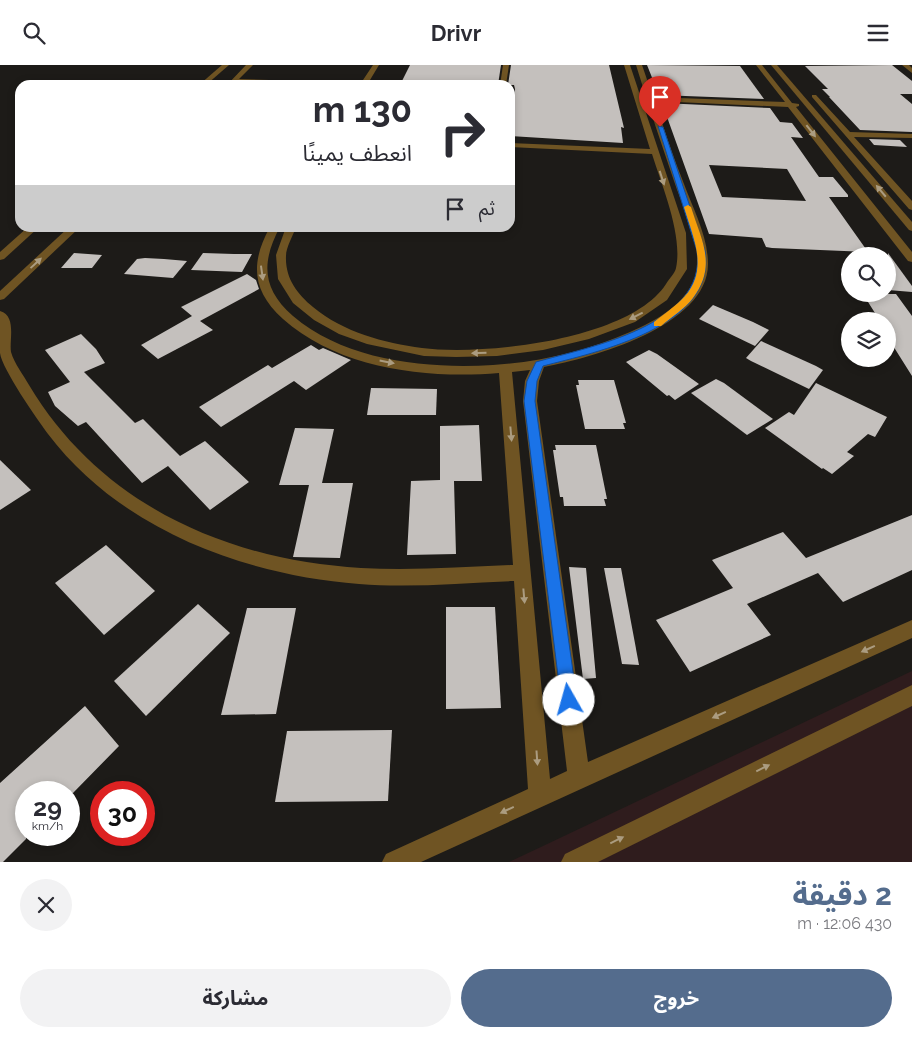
<!DOCTYPE html>
<html lang="ar">
<meta charset="utf-8">
<style>
:root{--surface:#fff;--page:#f2f2f3;--text:#2b2b33;--muted:#7c7c81;--accent:#546c8d}
body{margin:0;font-family:Raleway,"Noto Sans Arabic",sans-serif;background:var(--page);color:var(--text);direction:rtl;height:100vh;display:flex;flex-direction:column;font-size:19px;white-space:nowrap}
*{box-sizing:border-box;margin:0}
p{font-size:16px;color:var(--muted)}
.icon{flex:none;width:28px;height:28px;fill:none;stroke:currentColor;stroke-width:2;stroke-linecap:round;stroke-linejoin:round}
.map{position:relative;height:797px;overflow:hidden;direction:ltr}
.drawer{display:flex;flex-direction:column;background:var(--surface);flex:1}
.drawer>*{flex:none}
.hud{position:absolute;left:15px;top:15px;width:500px;height:152px;border-radius:15px;box-shadow:0 2px 8px #0003;direction:rtl;background:#fff;color:var(--text);overflow:hidden}
.controls{position:absolute;left:841px;top:182px;display:grid;gap:10px}
.controls a{display:grid;place-items:center;width:55px;height:55px;border-radius:50%;background:var(--surface);box-shadow:0 2px 8px #0003;font-size:25px}
.speed{position:absolute;left:15px;top:716px;display:flex;gap:10px;font-size:25px;font-weight:700;text-align:center}
.speed>*{display:grid;place-content:center;width:65px;height:65px;border-radius:50%;background:var(--surface);box-shadow:0 2px 8px #0003;line-height:1}
.speed small{font-size:12px;font-weight:400}
.speed .limit{border:8px solid #d22;background:#fff;color:#111}
.pin{position:absolute;display:grid;place-items:center;width:42px;height:42px;color:#fff;margin:-51px -21px;border-radius:50% 50% 50% 0;rotate:-45deg;box-shadow:0 0 5px #0007}
.pin .icon{rotate:45deg}
.me{position:absolute;width:55px;margin:-28px;rotate:353deg;stroke-linejoin:round;filter:drop-shadow(0 0 4px #0008)}
.turn{display:flex;align-items:center;gap:18px;height:105px;padding:0 20px;font-size:22px}
.turn .icon{width:65px;height:65px;stroke-width:2.5}
.turn b{display:block;font-size:35px;line-height:42px}
.then{display:flex;align-items:center;height:48px;padding:0 20px;background:#0003;gap:10px;font-size:19px}
.round{display:grid;place-items:center;flex:none;width:52px;height:52px;border-radius:26px;background:var(--page)}
.summary{display:flex;align-items:center;justify-content:space-between;height:85px;padding:0 20px}
h1{font-size:30px;font-weight:700;line-height:38px;color:var(--accent)}
.button{display:flex;gap:10px;margin-top:auto;padding:10px 20px}
.button a{flex:1;height:58px;border-radius:30px;background:var(--accent);color:#fff;font-size:20px;font-weight:700;line-height:58px;text-align:center}
.button a+a{background:var(--page);color:var(--text)}
header{display:flex;justify-content:space-between;align-items:center;height:65px;padding:0 20px;background:var(--surface);font-size:22px;font-weight:700}
.map>svg:first-child{display:block}
.commercial{fill:#2f1c1d}
.building{fill:#c4c0bd;fill-rule:evenodd}
.lines{fill:none;stroke-linecap:round;stroke-linejoin:round}
.minor{fill:#6f5423;fill-rule:evenodd}
.oneway{fill:#ab9c80}
.route{fill:#1a73e8;stroke:#114b97}
.slow{fill:#f59e0b}
</style>
<header><svg class="icon" aria-label="menu" viewBox="0 0 24 24"><path d="M4 6h16M4 12h16M4 18h16"/></svg>Drivr<svg class="icon" aria-label="search" viewBox="0 0 24 24"><circle cx="10" cy="10" r="6"/><path d="M15 15l6 6"/></svg></header>
<div class="map">
<svg width="912" height="797" viewBox="0 0 912 797">
<rect width="100%" height="100%" fill="#1d1b18"/>
<path class="commercial" d="M912 606V797H509L543 781Z"/>
<g class="building">
<path d="M410 0H501L498 20H400Z"/>
<path d="M511 0H609L624 63 621 62 623 78 510 71 515 24 514 20H508Z"/>
<path d="M647 0 740 1 764 34 659 30Z"/>
<path d="M892 0 912 16V29H900L912 39V67L860 65 829 32H830L822 24H828L805 1Z"/>
<path d="M662 38 770 43 780 57 792 58 803 73 791 72 819 112H833L848 130V132H829L868 187 772 183 766 182 762 173 709 169ZM709 100 787 104 806 136 722 132Z"/>
<path d="M869 74 900 75 907 82 874 80Z"/>
<path d="M74 188 102 190 92 203H61Z"/>
<path d="M203 188 234 189H252L242 207 191 205Z"/>
<path d="M888 188 912 221V227L888 225Z"/>
<path d="M145 193 164 194 187 196 173 213 124 209 137 194Z"/>
<path d="M247 209 256 215 259 224 200 256 213 265 158 294 141 280 192 251 181 242Z"/>
<path d="M863 229H896L912 251V311L890 276H892L888 267V256H880Z"/>
<path d="M713 240 753 257 769 265 755 281 699 254Z"/>
<path d="M81 269 96 284 105 298 84 307 135 358 143 354 180 391 205 376 249 417 210 445 168 401 142 418 86 357 78 361 55 341 48 327 70 317 45 285Z"/>
<path d="M761 276 816 301 823 305 809 324 751 296 746 293Z"/>
<path d="M311 280 319 285 323 283 351 295 306 325 294 316 221 362 199 342 268 300 272 303Z"/>
<path d="M649 285 657 289 699 319 675 335 669 330 667 331 626 297Z"/>
<path d="M716 314 724 318 773 354 747 370 691 328Z"/>
<path d="M578 315H614L626 358H623L625 364H585L576 320H579Z"/>
<path d="M816 318 887 352 875 372 868 369 847 387 854 391 832 409 823 403 822 404 765 363 789 347 794 350Z"/>
<path d="M371 323 437 324 436 350H367Z"/>
<path d="M479 360 482 416H454L456 489 407 490 411 416 440 415V361Z"/>
<path d="M295 363 334 364 322 418H353L340 493 293 492 309 420H279Z"/>
<path d="M555 380H596L607 434H604L606 441H564L563 432H560L553 385H556Z"/>
<path d="M0 395 31 425 0 445Z"/>
<path d="M912 450V505L843 537 818 508 747 539 771 570 690 607 656 555 733 523 712 495 783 467 806 493Z"/>
<path d="M106 480 155 526 104 570 55 518Z"/>
<path d="M569 502 586 503 596 613 583 614Z"/>
<path d="M604 503H621L639 600 622 599Z"/>
<path d="M198 539 230 568 146 651 114 616Z"/>
<path d="M446 542H495L501 643 446 644Z"/>
<path d="M247 543H296L276 649 221 650Z"/>
<path d="M85 641 119 681 73 728H26V774L3 797H0V718Z"/>
<path d="M392 665 388 736 275 737 287 666Z"/>
</g>
<g class="lines">
<g class="minor">
<path d="M222 0H229L206 20H199Z"/>
<path d="M246 0H253L239 14 361 18 373 0H379L367 20 235 18 227 20Z"/>
<path d="M503 0H509L506 20H500Z"/>
<path d="M624 0H630L686 168 687 204 667 235 635 257 589 274 543 285 497 291 456 292 424 291 367 279 339 269 314 255 293 238 278 214 276 190 286 162H296C293 171 286 182 286 191 285 213 297 229 313 242 343 267 384 278 422 283 483 291 630 275 666 219 669 214 675 208 676 203 683 170 662 121 652 89L510 82V78L650 84Z"/>
<path d="M636 0H642L653 32 785 37 756 0H762L792 38 799 39V41L796 42 912 187V197L908 196 788 42 655 36C664 64 673 92 684 119 693 144 708 171 708 199 708 261 592 293 544 302L539 316 537 336 588 697 912 555V573L421 797H382L386 789 528 724 514 516C462 518 410 523 359 519 243 510 120 464 48 369 37 354 2 304 0 288 0 275 0 260 0 246 17 251 9 275 11 287 14 298 24 311 29 320 100 439 226 495 361 503 411 506 462 502 513 500L499 308C427 314 339 304 283 254 252 226 250 198 270 162H280C261 197 262 224 293 251 346 296 427 304 493 300 540 297 587 286 630 267 656 256 688 238 697 208 704 182 682 141 674 116 661 78 648 39 636 0ZM530 305 525 316 523 336 567 706 550 714 512 307Z"/>
<path d="M771 0H777L912 157V166L909 165Z"/>
<path d="M902 0H909L912 3V8Z"/>
<path d="M812 30H816L850 67 912 69V73L854 72 912 136V145L909 144 812 32Z"/>
<path d="M28 162H39L4 194 0 195V187Z"/>
<path d="M69 162H80L4 234 0 235V226Z"/>
<path d="M912 620V641L598 797H561L565 789Z"/>
</g>
</g>
<defs><path id="oneway-solid" d="M-6-.8H1V-3.2L6.5 0L1 3.2V.8H-6Z" transform="scale(1.25)"/></defs>
<g class="oneway">
<use href="#oneway-solid" transform="translate(811 66) rotate(52)"/>
<use href="#oneway-solid" transform="translate(662 113) rotate(72)"/>
<use href="#oneway-solid" transform="translate(881 126) rotate(-130)"/>
<use href="#oneway-solid" transform="translate(36 198) rotate(-43)"/>
<use href="#oneway-solid" transform="translate(262 208) rotate(82)"/>
<use href="#oneway-solid" transform="translate(636 251) rotate(153)"/>
<use href="#oneway-solid" transform="translate(479 288) rotate(178)"/>
<use href="#oneway-solid" transform="translate(387 297) rotate(11)"/>
<use href="#oneway-solid" transform="translate(511 369) rotate(85)"/>
<use href="#oneway-solid" transform="translate(524 531) rotate(85)"/>
<use href="#oneway-solid" transform="translate(868 584) rotate(156)"/>
<use href="#oneway-solid" transform="translate(719 650) rotate(156)"/>
<use href="#oneway-solid" transform="translate(537 693) rotate(86)"/>
<use href="#oneway-solid" transform="translate(763 703) rotate(-26)"/>
<use href="#oneway-solid" transform="translate(507 745) rotate(155)"/>
<use href="#oneway-solid" transform="translate(617 775) rotate(-26)"/>
</g>
<path class="route" d="M658 61 663 62 705 186C717 262 597 287 543 301L537 316 535 336 577 635 575 640 569 642 564 640 561 635 524 336 527 316 536 297C588 282 707 261 697 186Z"/>
<path class="slow" d="M688 140 691 142C702 177 717 200 693 233 685 244 671 252 661 261H654V257C664 249 676 241 685 231 709 204 693 172 684 142Z"/>
</svg>
<div class="controls">
<a><svg class="icon" aria-label="search" viewBox="0 0 24 24"><circle cx="10" cy="10" r="6"/><path d="M15 15l6 6"/></svg></a>
<a><svg class="icon" aria-label="layers" viewBox="0 0 24 24"><path d="M12 4l9 5-9 5-9-5zM3 14l9 5 9-5"/></svg></a>
</div>
<div class="speed"><div>29<small>km/h</small></div><div class="limit">30</div></div>
<div class="pin" style="left:660px;top:62px;background:#d93025"><svg class="icon" aria-label="arrive" viewBox="0 0 24 24"><path d="M6 21V4h12l-3 4 3 4H6"/></svg></div>
<svg class="me" style="left:569px;top:635px" viewBox="-20 -20 40 40"><circle r="19" fill="#fff"/><path d="M0-13L10 11 0 6-10 11z" fill="#1a73e8"/></svg>
<div class="hud">
<div class="turn"><svg class="icon" aria-label="right" viewBox="0 0 24 24"><path d="M7 20v-9h11M14 6l5 5-5 5"/></svg><div><b>130 m</b>انعطف يمينًا</div></div>
<div class="then">ثم<svg class="icon" aria-label="arrive" viewBox="0 0 24 24"><path d="M6 21V4h12l-3 4 3 4H6"/></svg></div>
</div>
</div>
<section class="drawer">
<div class="summary"><div><h1>2 دقيقة</h1><p>430 m · 12:06</p></div><a class="round"><svg class="icon" aria-label="close" viewBox="0 0 24 24"><path d="M6 6l12 12M18 6L6 18"/></svg></a></div>
<div class="button"><a>خروج</a><a>مشاركة</a></div>
</section>
